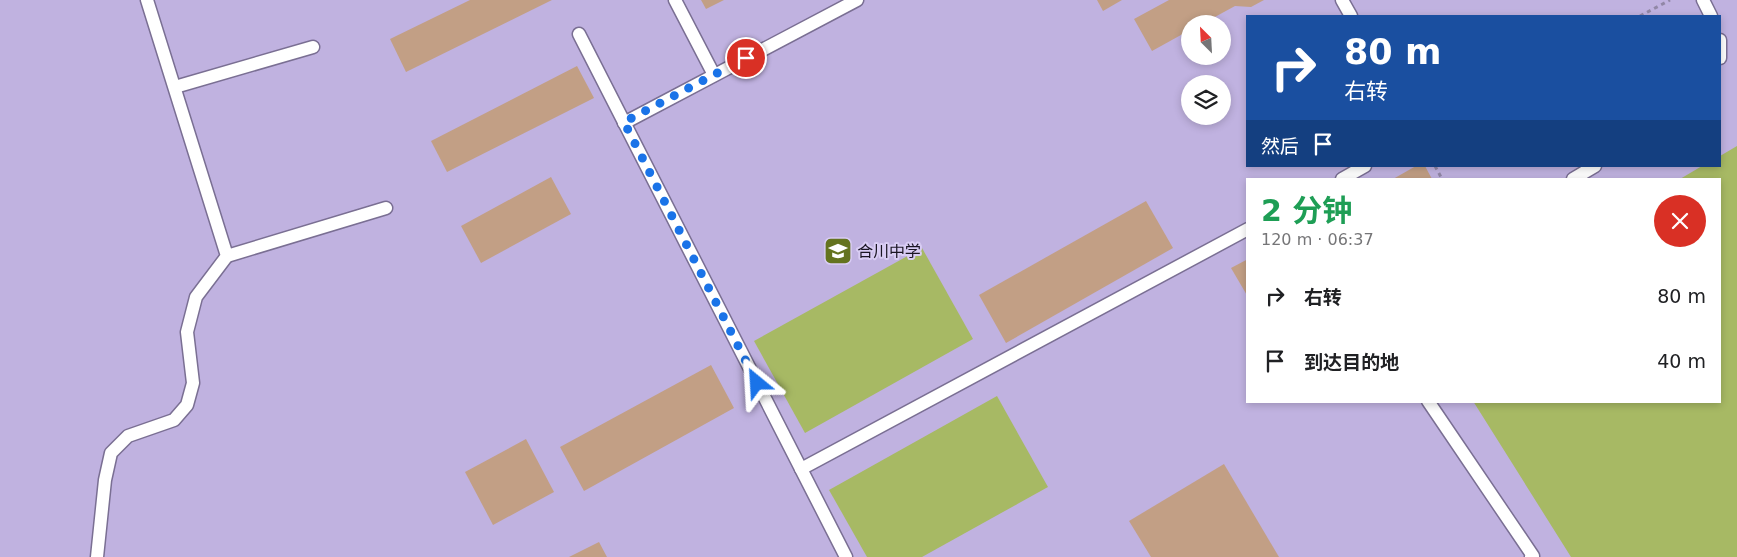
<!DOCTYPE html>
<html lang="zh">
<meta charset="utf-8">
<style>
:root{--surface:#fff;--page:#f6f6f6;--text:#202124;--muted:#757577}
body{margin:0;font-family:"DejaVu Sans","Noto Sans SC",sans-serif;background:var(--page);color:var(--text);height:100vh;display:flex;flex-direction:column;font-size:19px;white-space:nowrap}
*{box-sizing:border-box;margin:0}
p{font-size:16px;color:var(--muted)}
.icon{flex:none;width:28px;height:28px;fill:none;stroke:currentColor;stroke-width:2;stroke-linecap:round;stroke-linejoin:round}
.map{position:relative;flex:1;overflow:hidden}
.sheet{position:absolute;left:1246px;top:178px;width:475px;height:225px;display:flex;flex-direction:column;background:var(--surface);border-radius:0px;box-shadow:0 2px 8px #0003}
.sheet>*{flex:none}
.banner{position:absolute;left:1246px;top:15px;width:475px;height:152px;border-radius:0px;box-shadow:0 2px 8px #0003;background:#1a4fa0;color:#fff;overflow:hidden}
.needle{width:32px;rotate:336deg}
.tools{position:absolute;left:1181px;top:15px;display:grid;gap:10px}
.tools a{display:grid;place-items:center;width:50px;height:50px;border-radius:50%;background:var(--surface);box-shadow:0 2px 8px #0003;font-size:25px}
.pin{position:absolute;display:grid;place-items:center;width:42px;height:42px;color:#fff;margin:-21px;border:2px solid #fff;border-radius:50%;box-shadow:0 1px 5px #0007}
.me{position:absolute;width:55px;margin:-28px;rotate:333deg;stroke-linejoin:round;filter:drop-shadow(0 0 4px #0008)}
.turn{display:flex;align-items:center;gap:18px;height:105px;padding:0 15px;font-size:22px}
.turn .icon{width:65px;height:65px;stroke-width:2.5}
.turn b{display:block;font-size:35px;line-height:42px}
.then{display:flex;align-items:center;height:48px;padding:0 15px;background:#0003;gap:10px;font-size:19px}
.round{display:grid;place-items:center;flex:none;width:52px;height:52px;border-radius:26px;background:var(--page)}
.head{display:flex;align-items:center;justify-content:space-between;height:85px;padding:0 15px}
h1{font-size:30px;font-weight:700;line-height:38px;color:#1e9e55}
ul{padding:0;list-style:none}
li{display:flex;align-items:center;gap:15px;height:65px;padding:0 15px}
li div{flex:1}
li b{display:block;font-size:19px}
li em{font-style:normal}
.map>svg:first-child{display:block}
.built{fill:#c0b2e0;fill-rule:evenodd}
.green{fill:#a7b964}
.building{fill:#c29f85}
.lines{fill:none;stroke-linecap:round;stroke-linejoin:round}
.service-casing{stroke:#7a6f93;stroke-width:15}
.path{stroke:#9187a6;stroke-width:3;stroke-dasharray:4 4;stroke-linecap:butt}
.service{stroke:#fff;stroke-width:12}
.route{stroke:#1a73e8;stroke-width:9;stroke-dasharray:0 16.2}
.labels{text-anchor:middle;stroke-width:4;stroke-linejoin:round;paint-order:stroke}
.poi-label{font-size:16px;fill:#1a1523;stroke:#d9cdf4;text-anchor:start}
</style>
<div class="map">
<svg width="1737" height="557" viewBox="0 0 1737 557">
<rect width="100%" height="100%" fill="#ccc0e7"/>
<path class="built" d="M0 0H1737V557H0ZM1248 16H1720V166H1248ZM1190 24H1222V56H1190ZM1190 84H1222V116H1190ZM1248 179H1720V401H1248Z"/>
<g class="green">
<path d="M1737 146V557H1571L1473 401H1720V179H1680L1702 166H1720V156Z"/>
<path d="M922 248 973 339 805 433 754 341Z"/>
<path d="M997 396 1048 487 922 557H867L829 490Z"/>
</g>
<g class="building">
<path d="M470 0H552L406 72 390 39Z"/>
<path d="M701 0H724L706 9Z"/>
<path d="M1097 0H1122L1103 11Z"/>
<path d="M1169 0H1264L1251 7 1235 6 1202 24H1190V30L1152 51 1134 19Z"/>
<path d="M577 66 594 98 447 172 431 141Z"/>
<path d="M1416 166H1425L1432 179H1393Z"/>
<path d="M551 177 571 214 481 263 461 226Z"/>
<path d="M1146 201 1173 248 1006 343 979 295Z"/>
<path d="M1248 259V297L1231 268Z"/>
<path d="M711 365 734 408 584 491 560 447Z"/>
<path d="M526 439 554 492 493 525 465 472Z"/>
<path d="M1224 464 1279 557H1151L1129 521Z"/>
<path d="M599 542 607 557H569Z"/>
</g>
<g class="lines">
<defs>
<g id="service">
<path d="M675 0 714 75"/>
<path d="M1342 0 1351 16"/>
<path d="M1703 0 1711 16"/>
<path d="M579 34 846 557"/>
<path d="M1720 40V58"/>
<path d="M175 87 313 47"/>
<path d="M624 123 857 0"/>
<path d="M1342 179 1365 166"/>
<path d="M1573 179 1595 166"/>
<path d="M227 256 386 208"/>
<path d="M1428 401 1533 556 1531 557"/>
<path d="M801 469 1248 229"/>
<path d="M97 557 105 480 111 453 128 436 174 420 187 405 193 383 187 332 196 297 227 256 147 0"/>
</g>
</defs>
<use href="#service" class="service-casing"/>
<g class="path">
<path d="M1640 16 1670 0"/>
<path d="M1435 166 1442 179"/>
</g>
<use href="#service" class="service"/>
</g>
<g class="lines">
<path class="route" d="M746 58 624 122 757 383"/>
</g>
<defs>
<symbol id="school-square" viewBox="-11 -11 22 22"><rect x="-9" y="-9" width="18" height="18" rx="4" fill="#64731f" stroke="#d9cdf4"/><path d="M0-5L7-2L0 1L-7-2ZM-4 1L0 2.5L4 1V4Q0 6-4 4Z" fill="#fff"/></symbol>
</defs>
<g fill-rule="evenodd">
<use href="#school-square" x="822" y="235" width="32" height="32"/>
</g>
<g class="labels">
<g class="poi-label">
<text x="857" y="257">合川中学</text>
</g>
</g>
</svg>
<div class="tools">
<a><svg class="needle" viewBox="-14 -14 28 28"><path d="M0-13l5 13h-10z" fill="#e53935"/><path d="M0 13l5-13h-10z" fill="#757577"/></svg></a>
<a><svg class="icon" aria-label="layers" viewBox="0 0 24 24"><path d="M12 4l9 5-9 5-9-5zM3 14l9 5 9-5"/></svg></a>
</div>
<div class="pin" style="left:746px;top:58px;background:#d93025"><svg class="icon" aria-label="arrive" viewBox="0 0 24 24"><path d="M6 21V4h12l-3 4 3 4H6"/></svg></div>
<svg class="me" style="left:757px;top:383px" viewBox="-20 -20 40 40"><path d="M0-17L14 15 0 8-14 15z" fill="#1a73e8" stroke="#fff" stroke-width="4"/></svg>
<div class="banner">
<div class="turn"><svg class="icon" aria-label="right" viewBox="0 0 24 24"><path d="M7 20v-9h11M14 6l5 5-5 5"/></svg><div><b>80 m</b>右转</div></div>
<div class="then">然后<svg class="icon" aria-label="arrive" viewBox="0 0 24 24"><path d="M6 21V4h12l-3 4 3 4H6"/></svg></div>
</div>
<section class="sheet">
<div class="head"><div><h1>2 分钟</h1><p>120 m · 06:37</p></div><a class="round" style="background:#d93025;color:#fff"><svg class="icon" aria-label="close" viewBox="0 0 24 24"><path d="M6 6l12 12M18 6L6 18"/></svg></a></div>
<ul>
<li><svg class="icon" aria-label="right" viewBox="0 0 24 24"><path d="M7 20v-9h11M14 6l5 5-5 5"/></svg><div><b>右转</b></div><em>80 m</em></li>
<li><svg class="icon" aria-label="arrive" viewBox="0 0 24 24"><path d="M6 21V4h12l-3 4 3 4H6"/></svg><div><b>到达目的地</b></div><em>40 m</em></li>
</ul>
</section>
</div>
